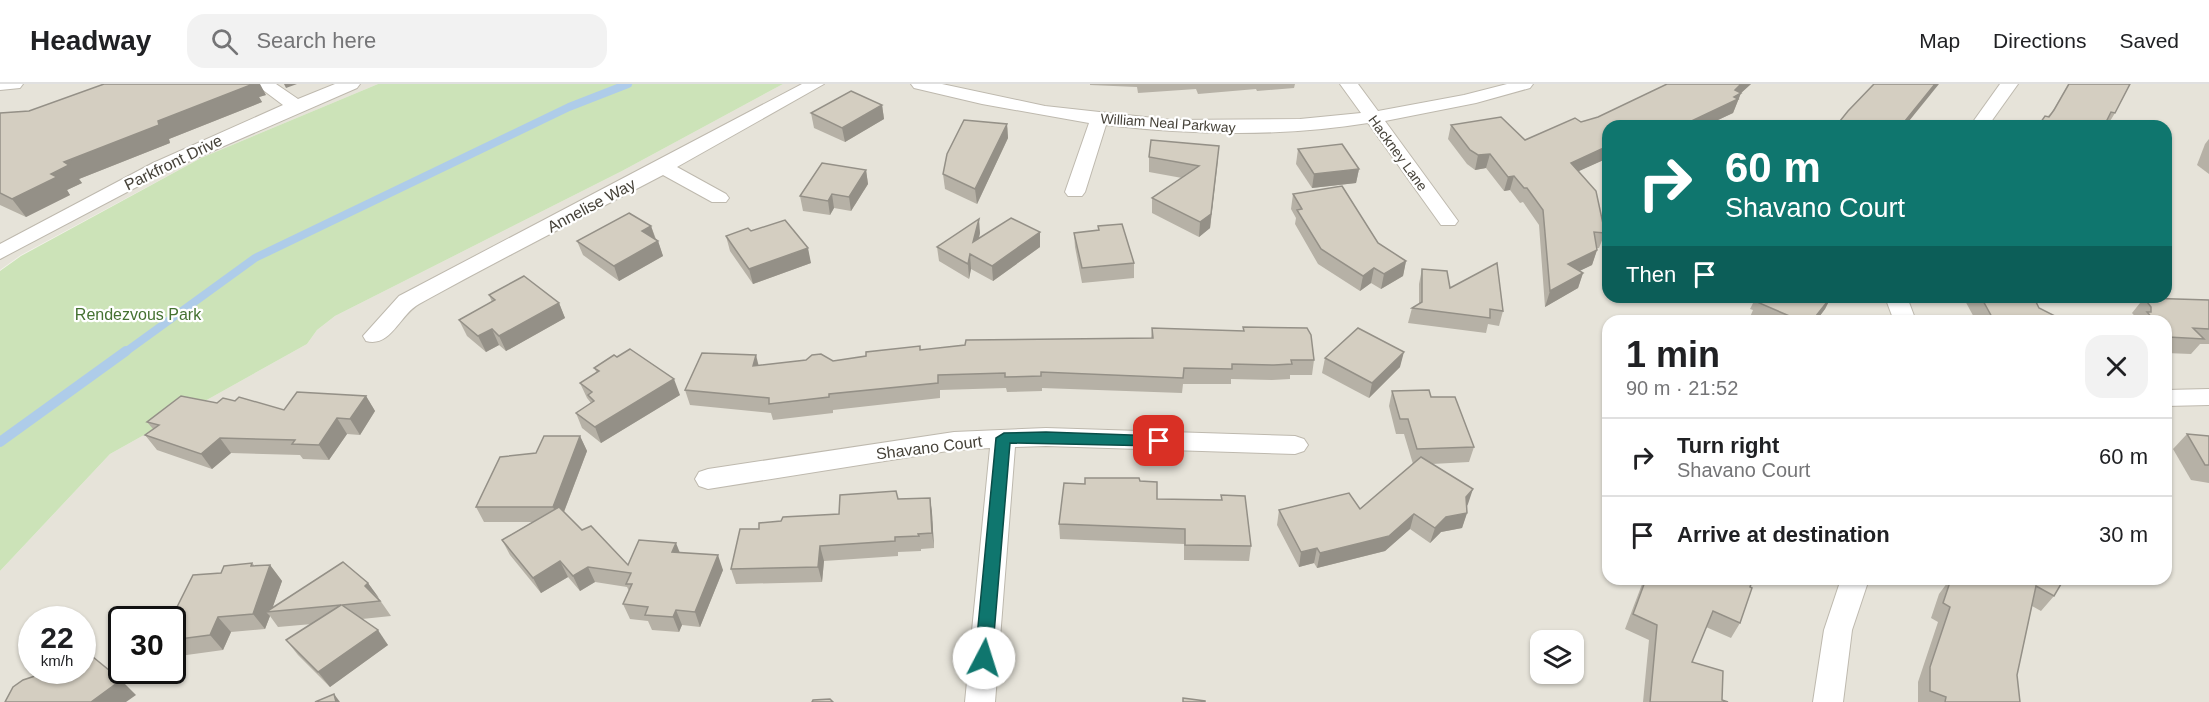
<!DOCTYPE html>
<meta charset="utf-8">
<style>
:root{--surface:#fff;--page:#f2f2f2;--text:#202124;--muted:#757577;--line:#e0e0e0}
body{margin:0;font-family:Arial,sans-serif;background:var(--page);color:var(--text);height:100vh;display:flex;flex-direction:column;font-size:22px;white-space:nowrap}
*{box-sizing:border-box;margin:0}
p{font-size:20px;color:var(--muted)}
.icon{flex:none;width:33px;height:33px;fill:none;stroke:currentColor;stroke-width:2;stroke-linecap:round;stroke-linejoin:round}
.map{position:relative;flex:1;overflow:hidden}
.panel{position:absolute;left:1602px;top:231px;width:570px;height:270px;display:flex;flex-direction:column;background:var(--surface);border-radius:18px;box-shadow:0 2px 4px #0004}
.panel>*{flex:none}
.guide{position:absolute;left:1602px;top:36px;width:570px;height:183px;border-radius:18px;box-shadow:0 2px 4px #0004;background:#0f766e;color:#fff;overflow:hidden}
.tools{position:absolute;left:1530px;top:546px;display:grid;gap:12px}
.tools a{display:grid;place-items:center;width:54px;height:54px;border-radius:12px;background:var(--surface);box-shadow:0 2px 4px #0004;font-size:30px}
.speed{position:absolute;left:18px;top:522px;display:flex;gap:12px;font-size:30px;font-weight:700;text-align:center}
.speed>*{display:grid;place-content:center;width:78px;height:78px;border-radius:50%;background:var(--surface);box-shadow:0 2px 4px #0004;line-height:1}
.speed small{font-size:15px;font-weight:400}
.speed .limit{border:3px solid #111;border-radius:9px;background:#fff;color:#111}
.pin{position:absolute;display:grid;place-items:center;width:51px;height:51px;color:#fff;margin:-26px;border-radius:12px;box-shadow:0 3px 9px #0006}
.me{position:absolute;width:66px;margin:-33px;rotate:5deg;stroke-linejoin:round;filter:drop-shadow(0 0 4px #0008)}
.turn{display:flex;align-items:center;gap:21px;height:126px;padding:0 24px;font-size:27px}
.turn .icon{width:78px;height:78px;stroke-width:2.5}
.turn b{display:block;font-size:42px;line-height:51px}
.then{display:flex;align-items:center;height:57px;padding:0 24px;background:#0003;gap:12px;font-size:22px}
.round{display:grid;place-items:center;flex:none;width:63px;height:63px;border-radius:18px;background:var(--page)}
.overview{display:flex;align-items:center;justify-content:space-between;height:102px;padding:0 24px}
h1{font-size:36px;font-weight:600;line-height:45px}
ul{padding:0;list-style:none}
li{display:flex;align-items:center;gap:18px;height:78px;padding:0 24px;border-top:2px solid var(--line)}
li div{flex:1}
li b{display:block;font-size:22px}
li em{font-style:normal}
header{display:flex;align-items:center;gap:36px;box-sizing:border-box;height:84px;padding:0 30px;background:var(--surface);border-bottom:2px solid var(--line)}
header strong{font-size:28px}
nav{display:flex;gap:33px;margin-inline-start:auto;font-size:21px}
.search{width:420px;height:54px;background:var(--page);display:flex;align-items:center;gap:15px;box-sizing:border-box;padding:0 21px;border-radius:18px;color:var(--muted);font-size:22px}
.map>svg:first-child{display:block}
.residential{fill:#e6e3d9;fill-rule:evenodd}
.green{fill:#cce3b8}
.lines{fill:none;stroke-linecap:round;stroke-linejoin:round}
.stream-far1{stroke:#aecce9;stroke-width:8}
.stream{stroke:#aecce9;stroke-width:10}
.minor-casing{stroke:#beb9ae;stroke-width:2}
.minor{fill:#fff;fill-rule:evenodd}
.wall{fill:#b6b1a6}
.shaded-wall{fill:#949087}
.building{fill:#d4cec1;stroke:#949087;stroke-width:1.5}
.route{fill:#0f766e;stroke:#0a4d48;stroke-width:1.5}
.labels{text-anchor:middle;stroke-width:4.5;stroke-linejoin:round;paint-order:stroke}
.far-street-label{font-size:14px;fill:#464239;stroke:#fff}
.street-label{font-size:16px;fill:#464239;stroke:#fff}
.park-label{font-size:16px;fill:#457232;stroke:#fff}
</style>
<header>
<strong>Headway</strong>
<div class="search"><svg class="icon" aria-label="search" viewBox="0 0 24 24"><circle cx="10" cy="10" r="6"/><path d="M15 15l6 6"/></svg>Search here</div>
<nav><a>Map</a><a>Directions</a><a>Saved</a></nav>
</header>
<div class="map">
<svg width="2209" height="618" viewBox="0 0 2209 618">
<rect width="100%" height="100%" fill="#f3f1ea"/>
<g class="residential">
<path d="M0 0H378L201 74 21 171 0 186Z"/>
<path d="M783 0H2209V618H0V487L110 370 307 260 317 246 335 232 622 87ZM1608 42H2166V213H1608ZM1608 237H2166V495H1608ZM32 536H82V586H32ZM122 536H172V586H122ZM1540 556H1574V590H1540Z"/>
</g>
<path class="green" d="M378 0H783L622 87 335 232 317 246 307 260 110 370 0 487V187L21 172 201 74Z"/>
<g class="lines">
<path class="stream-far1" d="M124 269 255 174 569 23 628 0"/>
<path class="stream" d="M0 358 126 267"/>
<defs>
<g id="minor">
<path d="M0 0H23L20 4 0 6Z"/>
<path d="M255 0H276L298 15 335 0H360L357 4 167 87 0 175V160L153 79 283 21Z"/>
<path d="M802 0H824L677 83 726 110 729 114 726 118H712L663 91C581 134 499 176 419 220 400 230 391 264 366 257L363 252 399 212Z"/>
<path d="M911 0H942L1045 22 1172 36 1300 35 1361 29 1340 0H1358L1378 27 1464 11 1507 0H1533L1530 4 1476 19 1385 37 1458 137 1455 141H1441L1368 39C1283 53 1192 51 1106 41L1085 108 1082 112H1068L1065 108 1089 39 982 20 914 4Z"/>
<path d="M2000 0H2018L1988 42H1970Z"/>
<path d="M1885 213H1907L1916 237H1894Z"/>
<path d="M2209 305V321L2166 322V306Z"/>
<path d="M1046 344 1295 352 1304 355 1308 361 1304 367 1295 370 1046 362 1015 363 995 618H965L990 364 954 366 708 405 699 402 695 395 699 388 708 385 954 348Z"/>
<path d="M1841 495H1869L1852 546 1843 618H1813L1824 546Z"/>
</g>
</defs>
<use href="#minor" class="minor-casing"/>
<use href="#minor" class="minor"/>
</g>
<g class="wall">
<path d="M1090 0H1295L1294 4 1257 7 1256 5 1198 10 1196 5 1138 9 1137 3 1090 1Z"/>
<path d="M1667 0H1751L1741 9 1733 29 1705 42H1608V74L1578 87 1605 149 1599 164H1596L1597 166 1592 181 1579 187 1583 189 1578 204 1545 223 1539 141 1523 118 1520 119 1510 106 1504 107 1486 84 1475 86 1467 80 1448 55 1451 41 1525 56 1598 33Z"/>
<path d="M2068 0H2130L2115 29 2107 42H2038L2052 28Z"/>
<path d="M266 11 259 13 262 18 169 55 170 59 79 95 82 99 67 106 70 111 26 133 0 121V29Z"/>
<path d="M882 21 884 35 845 58 814 44 811 29Z"/>
<path d="M1007 40 1008 54 977 120 945 105 943 90Z"/>
<path d="M2209 55V90L2197 81 2205 60Z"/>
<path d="M1298 65 1359 85 1356 99 1312 104 1296 80Z"/>
<path d="M1149 73 1218 76 1210 144 1199 153 1152 129V114L1182 94 1149 88Z"/>
<path d="M866 86 868 100 851 127 834 124 830 131 803 127 800 112Z"/>
<path d="M1293 110 1406 177 1403 192 1381 205 1371 199 1360 207 1318 180 1295 140 1296 134 1291 125Z"/>
<path d="M651 142 656 155 658 157 663 172 619 197 583 171 577 157Z"/>
<path d="M1098 142 1134 179V194L1082 199 1075 163 1074 149 1098 146Z"/>
<path d="M751 147 811 179 753 200 730 167 726 152Z"/>
<path d="M980 149 979 154 1040 163 993 197 971 185 969 195 939 177 937 163Z"/>
<path d="M1422 185 1450 204 1503 227 1499 242 1488 240 1486 249 1408 239 1412 224 1419 220V200Z"/>
<path d="M489 211 559 219 565 234 506 267 499 261 486 268 467 252 459 236 492 218Z"/>
<path d="M1756 213H1831L1825 225 1816 237H1758L1750 233 1753 226 1750 225Z"/>
<path d="M1963 213H2023V214L2039 224 2059 234 2057 237H1976Z"/>
<path d="M2144 214 2209 216V260H2200L2191 270 2166 269V237H2139L2132 229Z"/>
<path d="M1243 243 1314 276 1312 291H1290V295L1272 296 1231 295V300H1183L1182 309 1042 304V307L1007 308 1006 304 940 306V314L833 326V329L773 336 771 329 690 321 685 306 759 281 833 277 920 266 1151 254 1152 244 1243 247Z"/>
<path d="M1325 274 1400 283 1369 314 1322 289Z"/>
<path d="M594 284 680 311 601 359 582 344 576 329 591 319 587 314 580 299 597 289Z"/>
<path d="M1392 307 1431 313 1474 363 1469 378 1432 380 1468 420 1467 422V429L1462 444 1441 448 1430 459 1410 445 1385 467 1317 484 1314 479 1299 483 1277 441 1279 426 1360 425 1413 380 1404 350H1396L1389 322Z"/>
<path d="M366 312 375 327 360 351 347 350 329 376 303 375 300 371 231 369 212 385 157 366 145 351 153 345 147 338 217 319 235 317 284 326Z"/>
<path d="M2187 350 2209 352V399L2191 396 2173 365Z"/>
<path d="M580 352 587 367 564 428 582 446 628 481 680 468 723 486 700 543 682 541 679 548 652 546 648 537 630 535 623 520 629 507 627 503 595 498 580 507 568 493 541 509 510 471 502 456 532 438H484L476 423 536 369Z"/>
<path d="M1140 397 1157 415 1221 416V411L1251 462 1249 477 1184 476V460L1060 455 1059 440 1085 400Z"/>
<path d="M930 414 932 429 934 464 921 465V467L898 468V472L824 477 822 498 736 500 731 485 759 445 781 437 839 430 898 415Z"/>
<path d="M252 479 255 482 270 481 282 497 272 525 368 499 391 532 362 535 388 561 330 603 298 571 286 556 312 540 278 543 270 532 265 545 231 548 223 566 172 573V536L177 523 221 489Z"/>
<path d="M1644 495H1753L1750 503 1740 539 1731 554 1706 543 1692 578 1722 616 1728 618H1643L1649 556 1625 545Z"/>
<path d="M1950 495 1956 497 1957 495H2064L2054 512 2041 527 2032 522 2017 591 2020 618H1918V598L1938 538 1931 534 1939 510Z"/>
</g>
<g class="shaded-wall">
<path d="M249 0H260L266 11 259 13 262 18 169 55 170 59 79 95 82 99 67 106 70 111 26 133 12 115 51 90 64 78 158 37Z"/>
<path d="M284 0H297L286 4Z"/>
<path d="M1741 0H1751L1741 9 1733 29 1705 42H1681L1735 6Z"/>
<path d="M1935 0H1939L1905 42H1901Z"/>
<path d="M882 21 884 35 845 58 842 44Z"/>
<path d="M1007 40 1008 54 977 120 975 105Z"/>
<path d="M1219 62 1210 144 1199 153 1200 138Z"/>
<path d="M1608 62V74L1566 93 1571 79Z"/>
<path d="M1490 70 1486 84 1475 86 1478 71Z"/>
<path d="M1359 85 1356 99 1312 104 1314 90Z"/>
<path d="M866 86 868 100 851 127 849 113Z"/>
<path d="M1514 92 1510 106 1504 107 1508 93Z"/>
<path d="M832 110 834 124 830 131 828 117Z"/>
<path d="M979 135 980 149 974 173 973 158Z"/>
<path d="M651 142 656 157 642 147Z"/>
<path d="M1040 148V163L993 197 992 182Z"/>
<path d="M658 157 663 172 619 197 614 182Z"/>
<path d="M808 164 811 179 753 200 749 185Z"/>
<path d="M1597 166 1592 181 1563 195 1568 180Z"/>
<path d="M970 170 971 185 969 195 968 180Z"/>
<path d="M1406 177 1403 192 1381 205 1384 190Z"/>
<path d="M1374 184 1371 199 1360 207 1363 192Z"/>
<path d="M1583 189 1578 204 1545 223 1550 207Z"/>
<path d="M1831 213 1825 225 1816 237H1812Z"/>
<path d="M559 219 565 234 506 267 499 252Z"/>
<path d="M492 245 499 261 486 268 478 252Z"/>
<path d="M1404 268 1400 283 1369 314 1372 299Z"/>
<path d="M756 271 760 287 753 282Z"/>
<path d="M674 295 680 311 601 359 595 343Z"/>
<path d="M366 312 375 327 360 351 350 335Z"/>
<path d="M337 334 347 350 329 376 319 361Z"/>
<path d="M580 352 587 367 560 438 553 423Z"/>
<path d="M220 354 231 369 212 385 201 370Z"/>
<path d="M1473 405 1468 420 1462 428 1466 413Z"/>
<path d="M930 414 932 429 934 464 932 449Z"/>
<path d="M1467 429 1462 444 1441 448 1430 459 1435 444 1446 433Z"/>
<path d="M1414 430 1410 445 1385 467 1317 484 1320 469Z"/>
<path d="M676 459 682 474 672 468Z"/>
<path d="M820 462 824 477 822 498 818 483Z"/>
<path d="M1317 464 1314 479 1299 483 1301 468Z"/>
<path d="M718 471 723 486 700 543 695 528Z"/>
<path d="M560 477 568 493 541 509 533 494Z"/>
<path d="M270 481 282 497 271 528H266L270 532 265 545 253 530Z"/>
<path d="M588 483 595 498 580 507 573 492Z"/>
<path d="M368 499 379 514 365 502Z"/>
<path d="M676 526 682 541 679 548 673 533Z"/>
<path d="M218 533 231 548 223 566 210 551Z"/>
<path d="M378 546 388 561 330 603 318 588Z"/>
<path d="M121 596 136 611 126 618H91Z"/>
<path d="M334 610 340 618H336Z"/>
</g>
<g class="building">
<path d="M104 0H253L158 37 159 41 64 78 69 81 51 90 57 93 12 115 0 109V29L29 27Z"/>
<path d="M1667 0H1741L1735 6 1741 9 1734 13 1738 15 1681 42H1608V62L1571 79 1596 107 1605 149 1594 148 1597 166 1568 180 1583 189 1550 207 1543 126 1527 104H1524L1514 92 1508 93 1490 70 1478 71 1470 66 1451 41 1501 33 1525 56 1575 34 1581 38 1598 33Z"/>
<path d="M1874 0H1935L1901 42H1836L1848 27Z"/>
<path d="M2069 0H2130L2115 29 2111 28 2104 42H2038L2045 32 2049 33 2054 26Z"/>
<path d="M851 7 882 21 842 44 811 29Z"/>
<path d="M964 36 1007 40 975 105 943 90 947 70Z"/>
<path d="M1151 56 1219 62 1211 130 1200 138 1152 114 1199 82 1149 73Z"/>
<path d="M1342 60 1359 85 1314 90 1298 65Z"/>
<path d="M822 79 866 86 849 113 832 110 828 117 800 112Z"/>
<path d="M1342 102 1378 159 1406 177 1384 190 1374 184 1363 192 1321 165 1297 126 1302 125 1293 110Z"/>
<path d="M629 129 651 142 642 147 658 157 614 182 577 157Z"/>
<path d="M1011 134 1040 148 992 182 970 170 968 180 937 163 979 135 973 158Z"/>
<path d="M785 136 808 164 749 185 726 152 748 144 751 147Z"/>
<path d="M1122 140 1134 179 1082 184 1074 149 1099 146 1098 142Z"/>
<path d="M1497 179 1503 227 1490 225V234L1412 224 1422 218V185L1447 187 1450 204Z"/>
<path d="M524 192 559 219 499 252 492 245 478 252 459 236 495 216 489 211Z"/>
<path d="M1761 213H1831L1812 237H1801L1757 218Z"/>
<path d="M1981 213H2023V214L2035 216 2039 224 2059 234 2054 237H1984L1982 233 1993 235Z"/>
<path d="M2144 214 2209 216V245L2193 244 2204 255 2168 253 2166 251V237H2155L2147 228H2151V223Z"/>
<path d="M1243 243 1307 244 1311 251 1314 276H1291L1292 280 1274 281 1232 280V285L1184 284 1183 294 1041 288V292L1005 293V289L938 291V299L829 310V313L769 320V314L685 306 702 269 756 271 753 282 806 276 812 271 821 270 833 277 866 272V268L920 262V266L965 261 966 256 1153 254 1152 244 1244 247Z"/>
<path d="M1358 244 1404 268 1372 299 1325 274Z"/>
<path d="M630 265 674 295 595 343 576 329 594 317 588 311 592 308 580 299 599 287 594 284 614 271 617 273Z"/>
<path d="M1429 306 1431 313H1455L1474 363 1417 365 1408 335H1400L1392 307Z"/>
<path d="M297 308 366 312 350 335 337 334 319 361 292 360 295 356 220 354 201 370 145 351 159 341 147 338 181 312 217 319 223 314 235 317 239 313 284 326Z"/>
<path d="M2187 350 2209 352V381H2205Z"/>
<path d="M544 352H580L553 423H476L500 373 536 369Z"/>
<path d="M1421 373 1473 405 1466 413 1467 429 1446 433 1435 444 1414 430 1389 452 1320 469 1317 464 1301 468 1279 426 1349 409 1360 425Z"/>
<path d="M1085 394H1139L1140 397 1157 398V415L1222 416 1221 411 1245 412 1251 462 1185 461V445L1059 440 1064 399 1085 400Z"/>
<path d="M896 407 898 415 930 414 932 449 918 450 919 452 895 453V457L820 462 818 483 731 485 740 445H759V439L781 437 783 433 839 430 840 411Z"/>
<path d="M559 423 582 446 591 442 628 481 639 456 676 459 672 468 718 471 695 528 676 526 673 533 645 531 648 523 623 520 632 500H626L631 489 588 483 573 492 560 477 533 494 502 456Z"/>
<path d="M343 478 368 499 365 502 380 517 342 521 378 546 318 588 286 556 341 521 266 528Z"/>
<path d="M252 479 251 482 270 481 253 530 218 533 210 551 172 556V536H154L160 524 177 523 193 491 221 489 224 482Z"/>
<path d="M1646 495H1753L1750 503 1752 504 1740 539 1713 527 1692 578 1723 587 1722 616 1728 618H1650L1657 541 1633 530Z"/>
<path d="M1951 495 1958 498 1960 495H2064L2054 512 2036 502 2017 591 2020 618H1945L1946 613 1930 607V583L1950 523 1943 519Z"/>
<path d="M82 564 121 596 91 618H5L13 603 23 596 44 589 47 586H82Z"/>
<path d="M334 610 336 618H315Z"/>
<path d="M1183 614 1205 617V618H1183Z"/>
<path d="M830 615 833 618H812L813 616Z"/>
</g>
<path class="route" d="M1046 348 1159 352 1166 357 1159 362 1010 359 992 574 990 579H978L975 574 996 354 1004 349Z"/>
<g class="labels">
<g class="far-street-label">
<text transform="translate(1168 39) rotate(4)" y="5">William Neal Parkway</text>
<text transform="translate(1398 69) rotate(54)" y="5">Hackney Lane</text>
</g>
<g class="street-label">
<text transform="translate(173 78) rotate(-26)" y="6">Parkfront Drive</text>
<text transform="translate(591 121) rotate(-28)" y="6">Annelise Way</text>
<text transform="translate(929 363) rotate(-7)" y="6">Shavano Court</text>
</g>
<g class="park-label">
<text x="138" y="236">Rendezvous Park</text>
</g>
</g>
</svg>
<div class="tools">
<a><svg class="icon" aria-label="layers" viewBox="0 0 24 24"><path d="M12 4l9 5-9 5-9-5zM3 14l9 5 9-5"/></svg></a>
</div>
<div class="speed"><div>22<small>km/h</small></div><div class="limit">30</div></div>
<div class="pin" style="left:1159px;top:357px;background:#d93025"><svg class="icon" aria-label="arrive" viewBox="0 0 24 24"><path d="M6 21V4h12l-3 4 3 4H6"/></svg></div>
<svg class="me" style="left:984px;top:574px" viewBox="-20 -20 40 40"><circle r="19" fill="#fff"/><path d="M0-13L10 11 0 6-10 11z" fill="#0f766e"/></svg>
<div class="guide">
<div class="turn"><svg class="icon" aria-label="right" viewBox="0 0 24 24"><path d="M7 20v-9h11M14 6l5 5-5 5"/></svg><div><b>60 m</b>Shavano Court</div></div>
<div class="then">Then<svg class="icon" aria-label="arrive" viewBox="0 0 24 24"><path d="M6 21V4h12l-3 4 3 4H6"/></svg></div>
</div>
<section class="panel">
<div class="overview"><div><h1>1 min</h1><p>90 m · 21:52</p></div><a class="round"><svg class="icon" aria-label="close" viewBox="0 0 24 24"><path d="M6 6l12 12M18 6L6 18"/></svg></a></div>
<ul>
<li><svg class="icon" aria-label="right" viewBox="0 0 24 24"><path d="M7 20v-9h11M14 6l5 5-5 5"/></svg><div><b>Turn right</b><p>Shavano Court</p></div><em>60 m</em></li>
<li><svg class="icon" aria-label="arrive" viewBox="0 0 24 24"><path d="M6 21V4h12l-3 4 3 4H6"/></svg><div><b>Arrive at destination</b></div><em>30 m</em></li>
</ul>
</section>
</div>
